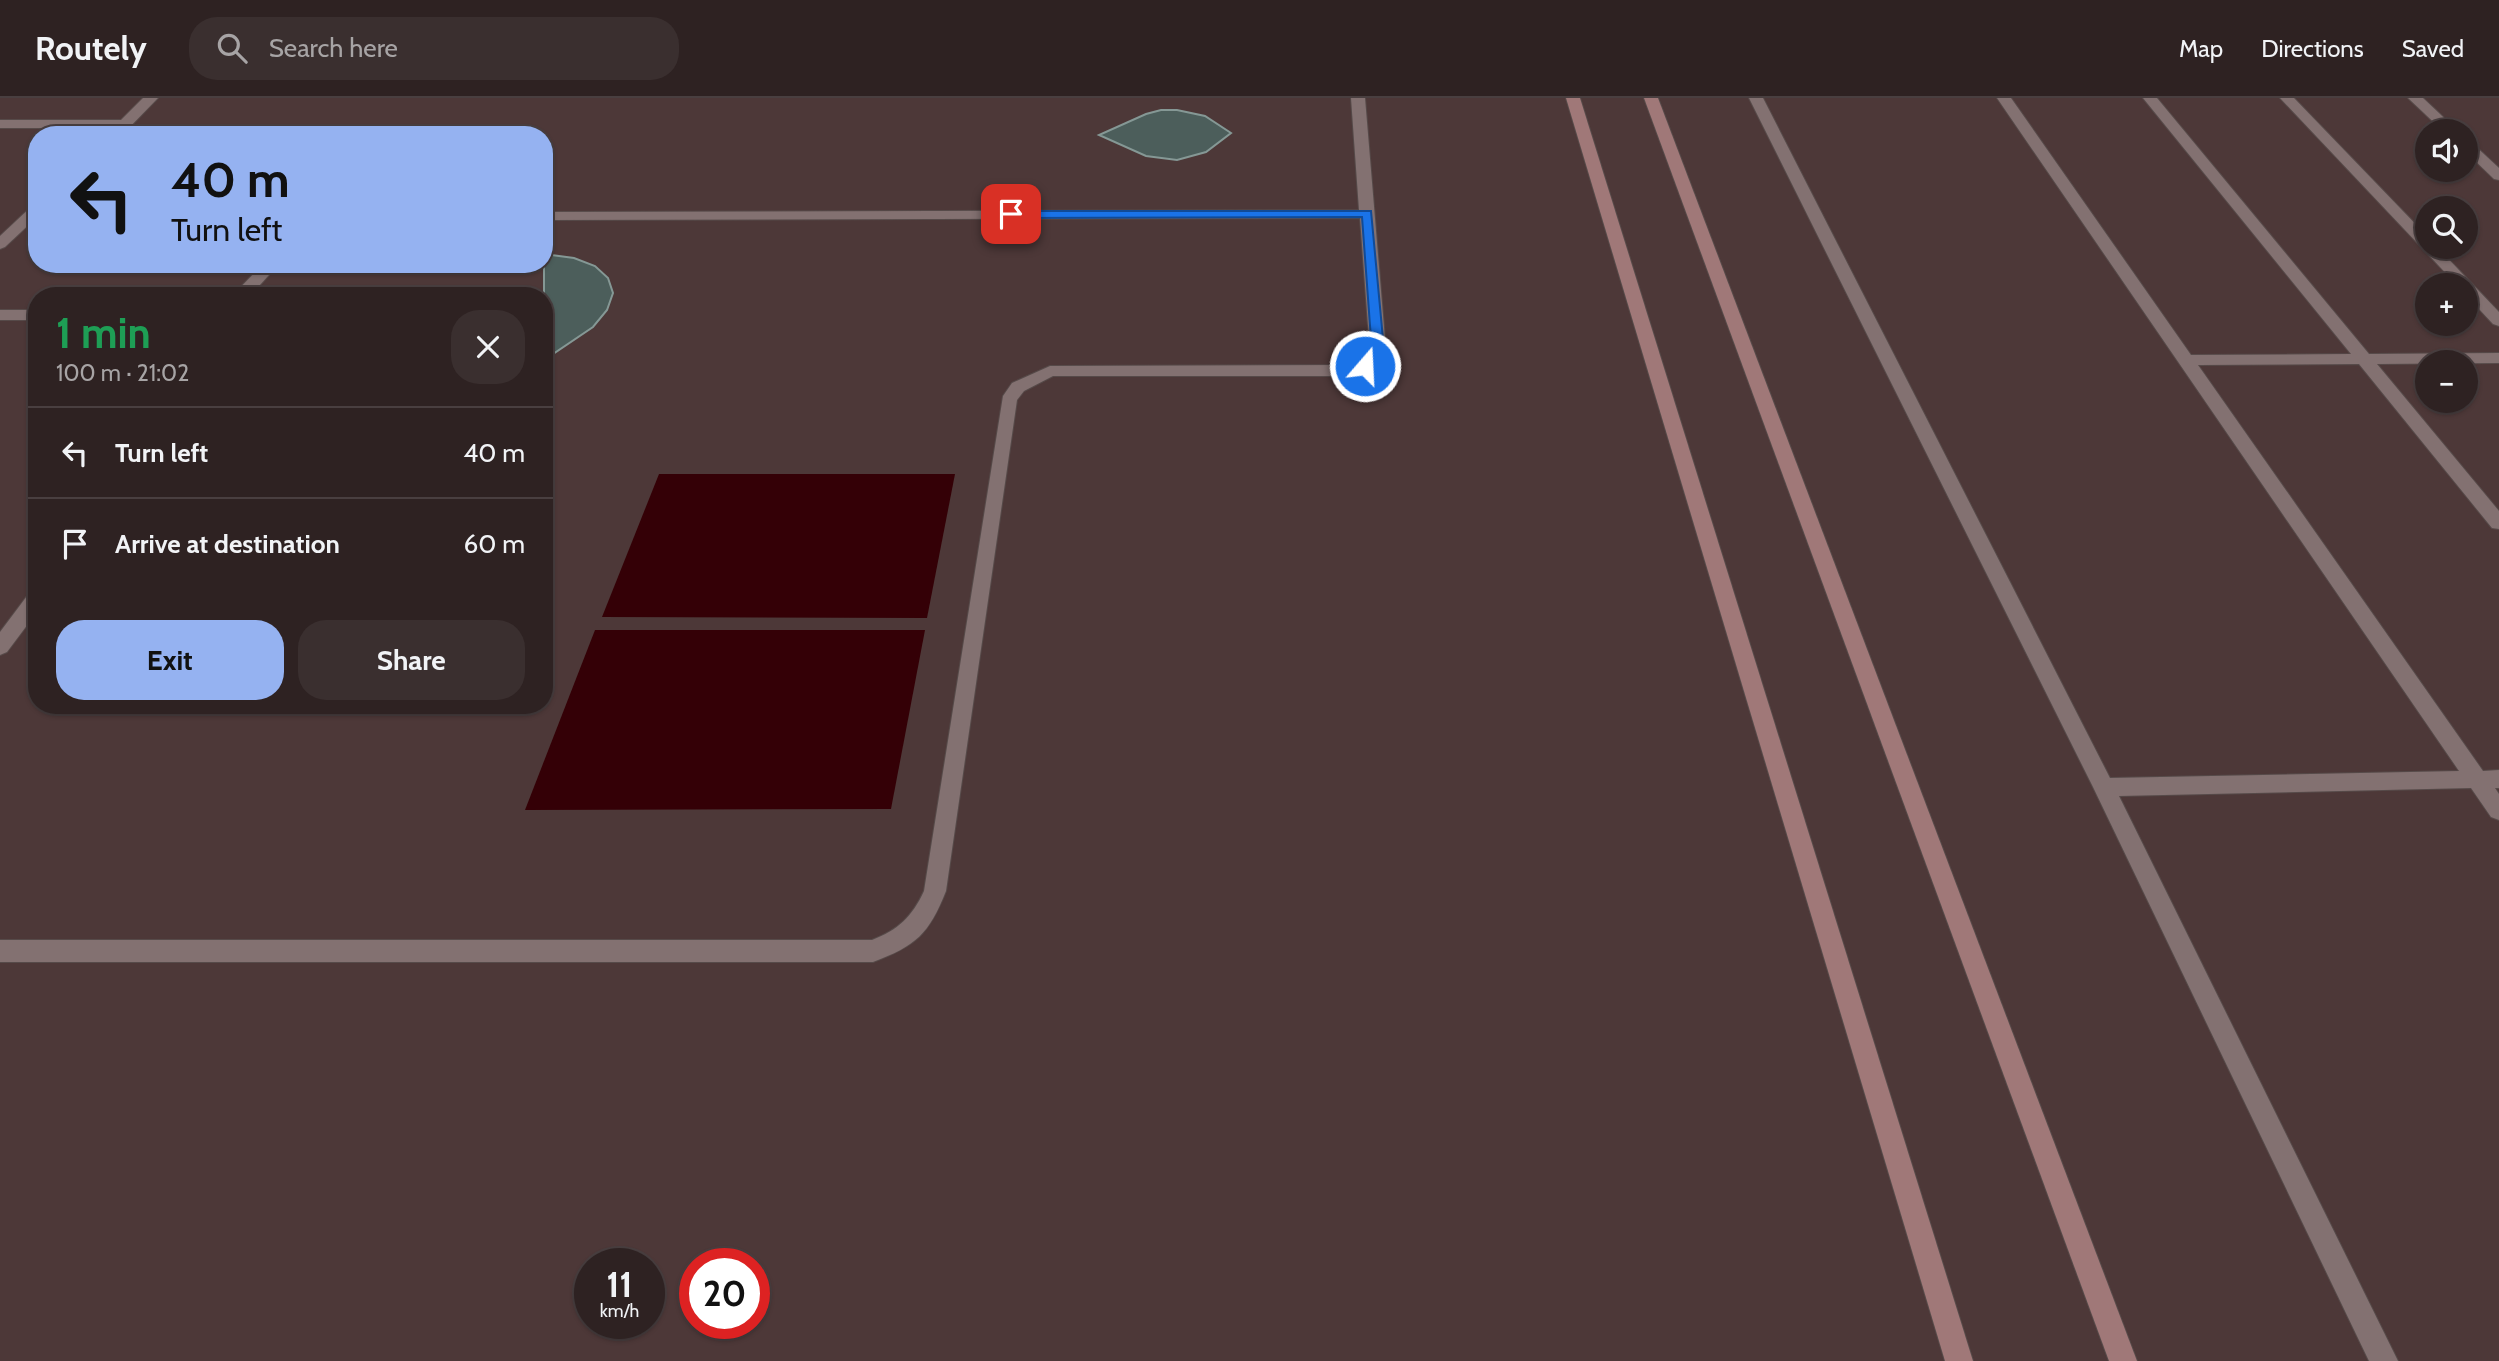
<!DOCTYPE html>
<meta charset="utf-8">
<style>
:root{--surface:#2e2222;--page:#3a2f2f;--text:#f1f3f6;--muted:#a7a4a5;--line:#493f40;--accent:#95b2f1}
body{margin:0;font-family:Cabin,sans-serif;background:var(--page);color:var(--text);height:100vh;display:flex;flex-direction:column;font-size:26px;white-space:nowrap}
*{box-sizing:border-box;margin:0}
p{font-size:23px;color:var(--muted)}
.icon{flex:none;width:38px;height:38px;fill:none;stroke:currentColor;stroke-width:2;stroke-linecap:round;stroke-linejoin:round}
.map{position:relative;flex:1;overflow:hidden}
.side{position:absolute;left:28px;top:189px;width:525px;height:427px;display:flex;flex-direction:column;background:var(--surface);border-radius:28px;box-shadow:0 2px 5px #0004,0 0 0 2px var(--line)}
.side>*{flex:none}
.guide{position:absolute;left:28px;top:28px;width:525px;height:147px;border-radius:28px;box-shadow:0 2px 5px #0004,0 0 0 2px var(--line);background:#95b2f1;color:#111;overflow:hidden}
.fabs{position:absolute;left:2415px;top:21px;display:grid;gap:14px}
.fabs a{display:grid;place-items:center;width:63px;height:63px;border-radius:50%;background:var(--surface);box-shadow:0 2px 5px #0004,0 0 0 2px var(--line);font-size:35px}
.speed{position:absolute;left:574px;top:1150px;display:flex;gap:14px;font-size:35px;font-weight:700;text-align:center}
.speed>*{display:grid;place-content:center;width:91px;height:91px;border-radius:50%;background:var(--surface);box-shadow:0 2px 5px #0004,0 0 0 2px var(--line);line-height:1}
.speed small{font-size:18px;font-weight:400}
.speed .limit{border:10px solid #d22;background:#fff;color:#111}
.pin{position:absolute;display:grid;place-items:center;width:60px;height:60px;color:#fff;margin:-30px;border-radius:14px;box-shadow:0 4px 10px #0006}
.me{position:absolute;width:77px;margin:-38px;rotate:19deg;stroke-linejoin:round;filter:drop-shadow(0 0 5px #0008)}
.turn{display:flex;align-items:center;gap:24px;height:147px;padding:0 28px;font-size:32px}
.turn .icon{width:91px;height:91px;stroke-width:2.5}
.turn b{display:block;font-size:49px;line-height:60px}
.round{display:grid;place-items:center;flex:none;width:74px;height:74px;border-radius:28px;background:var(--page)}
.headline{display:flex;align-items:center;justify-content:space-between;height:119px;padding:0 28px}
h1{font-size:42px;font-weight:800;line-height:52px;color:#1e9e55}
.action{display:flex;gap:14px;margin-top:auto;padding:14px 28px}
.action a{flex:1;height:80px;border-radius:28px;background:var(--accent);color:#111;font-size:28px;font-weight:800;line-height:80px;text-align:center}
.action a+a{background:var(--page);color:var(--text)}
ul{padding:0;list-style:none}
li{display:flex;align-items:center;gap:21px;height:91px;padding:0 28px;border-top:2px solid var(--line)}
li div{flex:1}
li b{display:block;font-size:26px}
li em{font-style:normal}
header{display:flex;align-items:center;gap:42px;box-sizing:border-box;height:98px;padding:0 35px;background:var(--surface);border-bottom:2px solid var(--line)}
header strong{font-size:33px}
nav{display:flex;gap:38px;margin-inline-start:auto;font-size:24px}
.search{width:490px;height:63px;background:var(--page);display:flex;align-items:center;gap:18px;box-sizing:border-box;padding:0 24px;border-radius:28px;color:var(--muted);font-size:26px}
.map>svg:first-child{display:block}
.built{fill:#4d3838;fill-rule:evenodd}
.water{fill:#340006}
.building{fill:#4c5e5b;stroke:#859895;stroke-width:2}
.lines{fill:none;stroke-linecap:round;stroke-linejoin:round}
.lane-casing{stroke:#564a49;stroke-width:2}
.street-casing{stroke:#564a49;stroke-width:2}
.secondary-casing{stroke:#564a49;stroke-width:2}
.lane{fill:#837171;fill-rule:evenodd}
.street{fill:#837171;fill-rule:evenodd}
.secondary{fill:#a07878;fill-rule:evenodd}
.route{fill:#1a73e8;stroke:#114b97;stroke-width:2}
</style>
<header>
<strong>Routely</strong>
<div class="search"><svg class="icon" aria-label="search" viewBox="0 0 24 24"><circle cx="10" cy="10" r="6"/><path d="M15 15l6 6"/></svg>Search here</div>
<nav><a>Map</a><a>Directions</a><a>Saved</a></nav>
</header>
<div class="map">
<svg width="2499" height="1263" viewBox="0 0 2499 1263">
<rect width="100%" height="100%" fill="#3d2e2e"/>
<path class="built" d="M0 0H2499V1263H0ZM2427 33H2466V72H2427ZM37 37H544V166H37ZM2427 110H2466V149H2427ZM2427 187H2466V226H2427ZM37 198H544V607H37ZM2427 264H2466V303H2427ZM590 1166H649V1225H590ZM695 1166H754V1225H695Z"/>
<g class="water">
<path d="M659 376H955L927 520 602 519Z"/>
<path d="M595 532H925L891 711 525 712Z"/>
</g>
<g class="building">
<path d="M1161 12H1177L1205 18 1231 35 1206 54 1177 62 1146 58 1099 37 1146 16Z"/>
<path d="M544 156 574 160 595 168 608 180 613 195 607 212 593 229 544 262Z"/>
</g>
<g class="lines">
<defs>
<g id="lane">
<path d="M143 0H158L122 37H109L113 30H0V22H121Z"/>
<path d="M1351 0H1365L1385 241C1381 261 1371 273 1351 278H1053L1024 293 1017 302 946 793C929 836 916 848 873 864H0V842H872C898 832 912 819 924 793L1003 298 1012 285 1050 268 1351 267 1364 258 1369 241 1360 120 544 122V114L1359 112Z"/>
<path d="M37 107V119L5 149 0 151V138L32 108Z"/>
<path d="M263 166H279L250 198H232Z"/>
<rect x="0" y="212" width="37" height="10"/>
<path d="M37 492V514L7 554 0 557V534L30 494Z"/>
</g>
<g id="street">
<path d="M1749 0H1763L2110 680 2459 673 1997 0H2011L2191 257 2351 256 2143 0H2157L2369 256 2499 255V265L2377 266 2499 413V431L2492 430 2359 266 2198 267 2483 673 2499 672V690H2495L2499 696V722L2491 719 2471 690 2119 698 2398 1263H2369L2093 689Z"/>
<path d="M2280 0H2294L2427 138V149H2437L2499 214V228L2493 226 2466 197V187H2457Z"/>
<path d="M2408 0H2423L2458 33H2443Z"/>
<path d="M2466 43 2471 44 2499 70V82L2494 81 2466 54Z"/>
</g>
<g id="secondary">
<path d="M1566 0H1580L1973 1263H1945Z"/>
<path d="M1644 0H1658L2137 1263H2109Z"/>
</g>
</defs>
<use href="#lane" class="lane-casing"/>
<use href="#street" class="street-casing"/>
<use href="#secondary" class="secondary-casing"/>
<use href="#lane" class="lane"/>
<use href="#street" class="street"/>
<use href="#secondary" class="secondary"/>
</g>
<path class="route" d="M1371 113 1383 241C1381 253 1378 267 1365 272L1359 268 1368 256 1371 241 1362 119 1011 120 1005 116 1011 113Z"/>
</svg>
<div class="fabs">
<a><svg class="icon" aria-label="sound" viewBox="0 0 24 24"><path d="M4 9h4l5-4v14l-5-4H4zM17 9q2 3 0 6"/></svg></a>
<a><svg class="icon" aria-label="search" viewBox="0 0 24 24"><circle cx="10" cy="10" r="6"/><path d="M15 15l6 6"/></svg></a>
<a>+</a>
<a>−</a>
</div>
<div class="speed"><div>11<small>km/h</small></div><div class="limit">20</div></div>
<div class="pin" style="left:1011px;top:116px;background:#d93025"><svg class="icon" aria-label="arrive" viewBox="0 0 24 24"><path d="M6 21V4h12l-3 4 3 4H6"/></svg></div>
<svg class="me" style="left:1365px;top:268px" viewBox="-20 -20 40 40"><circle r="17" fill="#1a73e8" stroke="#fff" stroke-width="3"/><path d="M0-11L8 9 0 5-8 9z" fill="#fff"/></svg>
<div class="guide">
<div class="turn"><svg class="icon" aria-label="left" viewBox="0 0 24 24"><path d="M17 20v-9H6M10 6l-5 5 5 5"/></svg><div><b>40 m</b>Turn left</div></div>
</div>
<section class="side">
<div class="headline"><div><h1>1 min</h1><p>100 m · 21:02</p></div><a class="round"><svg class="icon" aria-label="close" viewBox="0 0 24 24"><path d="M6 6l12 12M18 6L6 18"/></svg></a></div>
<ul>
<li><svg class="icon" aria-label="left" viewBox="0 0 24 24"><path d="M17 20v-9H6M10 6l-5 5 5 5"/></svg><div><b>Turn left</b></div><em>40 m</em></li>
<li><svg class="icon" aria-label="arrive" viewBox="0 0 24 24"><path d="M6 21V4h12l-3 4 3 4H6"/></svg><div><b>Arrive at destination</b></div><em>60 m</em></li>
</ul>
<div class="action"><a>Exit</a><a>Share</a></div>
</section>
</div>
